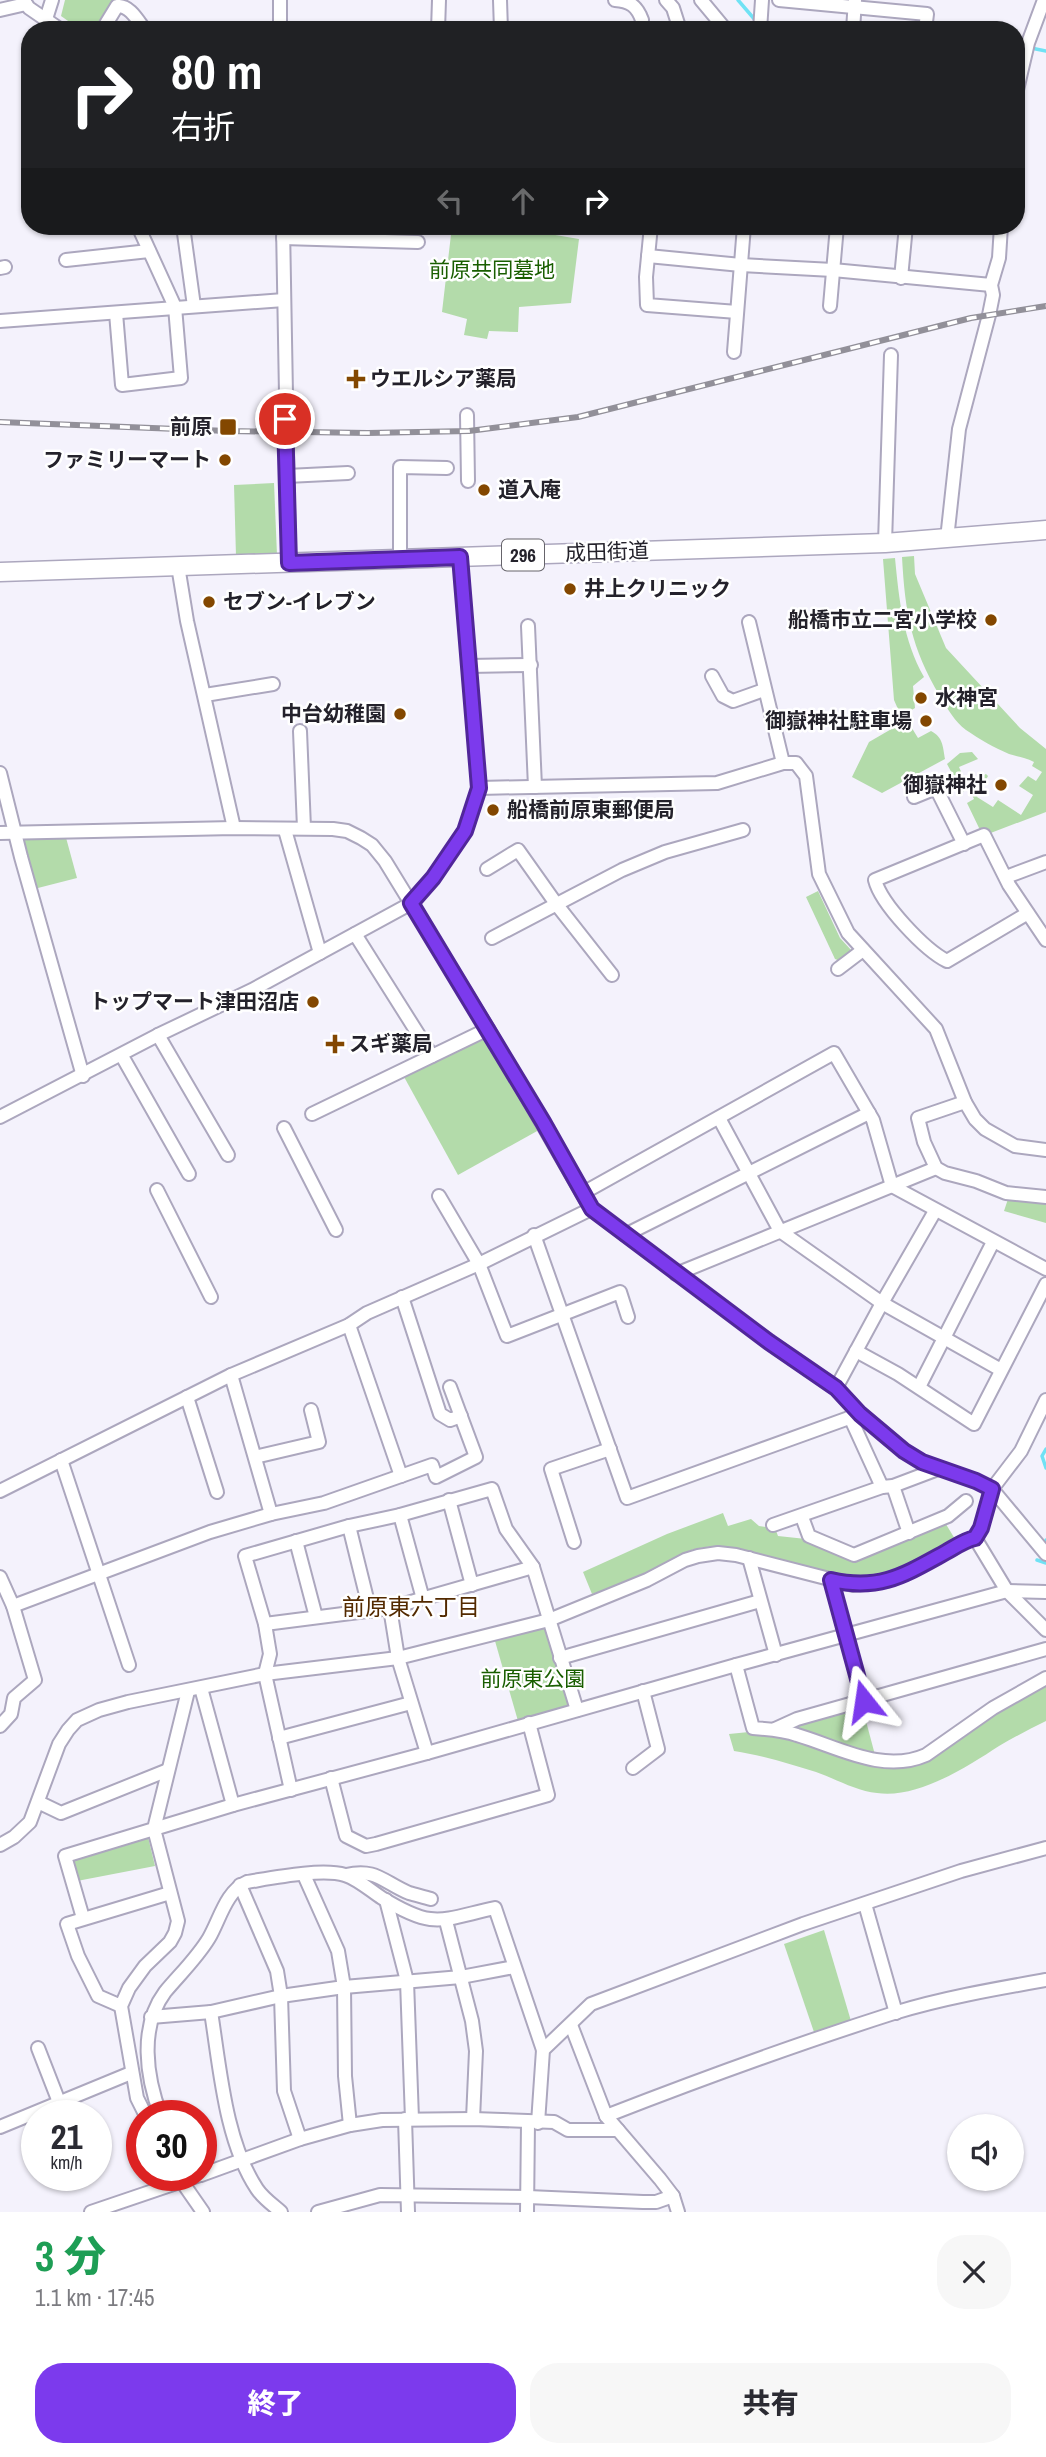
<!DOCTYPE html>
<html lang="ja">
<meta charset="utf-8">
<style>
:root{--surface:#fff;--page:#f7f7f7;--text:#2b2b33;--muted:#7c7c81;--accent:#7c3aed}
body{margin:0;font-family:"Archivo Narrow","Noto Sans JP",sans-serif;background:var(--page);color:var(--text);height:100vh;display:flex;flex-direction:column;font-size:26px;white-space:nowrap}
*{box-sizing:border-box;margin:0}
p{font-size:23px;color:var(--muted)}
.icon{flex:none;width:38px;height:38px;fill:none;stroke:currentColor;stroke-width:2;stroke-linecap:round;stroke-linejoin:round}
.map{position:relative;height:2212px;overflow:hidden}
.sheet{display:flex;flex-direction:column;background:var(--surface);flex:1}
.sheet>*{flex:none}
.banner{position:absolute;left:21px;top:21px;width:1004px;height:214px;border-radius:28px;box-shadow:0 2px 5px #0004;background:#202124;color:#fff;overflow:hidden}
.controls{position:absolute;left:947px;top:2114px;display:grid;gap:14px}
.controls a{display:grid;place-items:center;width:77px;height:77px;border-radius:50%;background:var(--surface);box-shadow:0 2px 5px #0004;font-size:35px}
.speed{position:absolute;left:21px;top:2100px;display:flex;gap:14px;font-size:35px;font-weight:700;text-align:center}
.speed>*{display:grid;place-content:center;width:91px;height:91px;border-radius:50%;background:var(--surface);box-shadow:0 2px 5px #0004;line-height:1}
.speed small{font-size:18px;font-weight:400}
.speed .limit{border:10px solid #d22;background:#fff;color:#111}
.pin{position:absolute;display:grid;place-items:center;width:60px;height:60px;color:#fff;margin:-30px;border:4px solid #fff;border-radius:50%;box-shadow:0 2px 7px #0007}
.me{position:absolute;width:77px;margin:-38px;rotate:345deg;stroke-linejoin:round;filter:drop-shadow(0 0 5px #0008)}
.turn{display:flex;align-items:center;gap:24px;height:147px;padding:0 35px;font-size:32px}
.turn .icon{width:91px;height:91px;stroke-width:2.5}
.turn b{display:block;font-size:49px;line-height:60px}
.lanes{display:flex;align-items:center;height:66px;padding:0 35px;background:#0003;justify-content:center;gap:35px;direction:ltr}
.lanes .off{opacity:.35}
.round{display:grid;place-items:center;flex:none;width:74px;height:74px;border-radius:28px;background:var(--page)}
.overview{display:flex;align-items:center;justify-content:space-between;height:119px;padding:0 35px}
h1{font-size:42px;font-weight:800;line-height:52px;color:#1e9e55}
.button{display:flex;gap:14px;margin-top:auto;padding:14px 35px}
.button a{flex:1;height:80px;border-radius:28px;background:var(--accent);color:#fff;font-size:28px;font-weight:800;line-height:80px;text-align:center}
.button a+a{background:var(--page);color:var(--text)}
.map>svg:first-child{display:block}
.green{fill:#b3dbaa}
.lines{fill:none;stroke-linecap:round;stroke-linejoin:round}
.stream{stroke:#70e2f4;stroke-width:3.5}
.minor-casing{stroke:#aca7be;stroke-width:16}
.highway-casing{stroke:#aca7be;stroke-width:21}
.minor{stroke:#fff;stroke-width:12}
.highway{stroke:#fff;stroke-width:18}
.rail-casing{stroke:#929099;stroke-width:6}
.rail{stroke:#fff;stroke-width:3.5;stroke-dasharray:10;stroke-linecap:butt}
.route-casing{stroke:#51269a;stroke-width:18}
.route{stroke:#7c3aed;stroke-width:12}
.poi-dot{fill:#834700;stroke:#fff;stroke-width:2.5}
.labels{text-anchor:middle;stroke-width:5;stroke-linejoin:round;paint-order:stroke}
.shield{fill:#fff;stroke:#66646b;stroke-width:2}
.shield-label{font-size:19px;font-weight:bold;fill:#24222b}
.park-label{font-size:21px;fill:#195e00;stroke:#fff}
.poi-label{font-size:21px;font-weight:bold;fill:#24222b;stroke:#fff;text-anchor:start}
.street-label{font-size:21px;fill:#24222b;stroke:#fff}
.neighbourhood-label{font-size:23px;fill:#532a00;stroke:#fff}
</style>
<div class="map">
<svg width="1046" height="2212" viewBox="0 0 1046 2212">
<rect width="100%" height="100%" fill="#f4f2fc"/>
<g class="green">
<path d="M65 0H113L101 26 81 30 61 16Z"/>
<path d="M452 226H502L579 239 571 303 519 307 518 332 489 331 487 339 464 335 467 319 442 312Z"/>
<path d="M274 483 277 555 236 556 234 485Z"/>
<path d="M914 556 915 574 946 648 1020 728 1046 749V812L988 834 985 829 980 830 967 803 974 799 969 789 962 792 947 764 960 753 972 752 978 759 959 767 966 783 986 774 988 776 977 797 993 807 998 800 1021 815 1033 795 1019 786 1028 776 1036 781 1042 772 1032 766 1034 762C1025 757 1018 757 1009 754 995 748 979 739 966 730 955 722 947 708 940 696 911 648 905 612 902 557Z"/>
<path d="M895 558C899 599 903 640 924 677L913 686 915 708 901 716 894 700 883 559Z"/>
<path d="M907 720 918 738 931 731C943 737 943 747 945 759L882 793 852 777 869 742Z"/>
<path d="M65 834 77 878 34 889 17 836Z"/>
<path d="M818 891 840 938 852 951 840 961 835 959 806 897Z"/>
<path d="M484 1036 539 1130 458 1175 403 1075Z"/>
<path d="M1008 1199 1046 1202V1223L1004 1211Z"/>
<path d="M723 1513 728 1526 751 1519 759 1526 775 1528 778 1536 806 1539 851 1557 944 1521 955 1539C922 1557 893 1575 854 1578L738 1548C689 1542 685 1554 644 1574 628 1582 610 1588 592 1594L583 1572 667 1534Z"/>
<path d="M545 1628 568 1705 518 1721 495 1641Z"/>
<path d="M1046 1683V1721C1030 1729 1014 1737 999 1746 967 1767 917 1799 877 1793 856 1791 836 1779 816 1772 790 1764 761 1755 734 1751L729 1734 749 1732 796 1738 859 1763 891 1767Z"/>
<path d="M862 1706 875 1755 860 1753 798 1729V1724Z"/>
<path d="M148 1837 155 1866 77 1881 72 1864 75 1857Z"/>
<path d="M824 1930 851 2021 815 2035 784 1944Z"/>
</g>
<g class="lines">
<g class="stream">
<path d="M738 0 756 21"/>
<path d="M763 25 795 30"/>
<path d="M1031 48 1046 51"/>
<path d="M1046 1449 1042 1456 1046 1468"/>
<path d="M1046 1542V1540"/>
<path d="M1037 1560 1046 1563"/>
</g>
<defs>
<g id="minor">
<path d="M23 0 29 8 61 30"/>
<path d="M280 0V30"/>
<path d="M500 0 501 30"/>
<path d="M615 0C630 1 637 6 642 20"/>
<path d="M666 0 673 8 680 30"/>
<path d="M701 0 726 30"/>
<path d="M779 0 927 14 925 30"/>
<path d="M0 10 26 4"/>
<path d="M46 19 52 0"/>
<path d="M109 30 106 24 117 6C130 5 138 21 145 30"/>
<path d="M438 30 439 0"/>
<path d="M760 30 762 0"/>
<path d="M853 30 855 0"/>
<path d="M1017 90 1028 43 1044 0"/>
<path d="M183 226 194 306"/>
<path d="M283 226 289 563"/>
<path d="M651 226 646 277 647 305 737 312"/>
<path d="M283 238 418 242"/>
<path d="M648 256 741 265 833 270 991 285"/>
<path d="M66 260 149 251"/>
<path d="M0 268 5 267"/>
<path d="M901 278 906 226"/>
<path d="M830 306 837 226"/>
<path d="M116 313 122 385 181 378 175 307 138 226"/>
<path d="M0 321 284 300"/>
<path d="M734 352 744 226"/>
<path d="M467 415 468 481"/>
<path d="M287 476 348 473"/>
<path d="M947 539 959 429 989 315 993 295 991 285 999 258 1001 226"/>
<path d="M885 543 891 355"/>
<path d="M400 559V467L447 468"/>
<path d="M178 566 187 621 234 828"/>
<path d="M749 622 783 763"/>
<path d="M528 626 535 787"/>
<path d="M469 666 531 665"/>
<path d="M712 676 723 696 733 701 764 690"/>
<path d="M205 695 273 684"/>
<path d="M300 731 304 828"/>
<path d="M0 773 21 857 83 1076"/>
<path d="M479 788 717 783 783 763H796L806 776 819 874 848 933 936 1029 965 1102 975 1119 985 1129 1015 1146 1046 1150"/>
<path d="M914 797 936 788 964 844"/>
<path d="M285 830 320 953"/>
<path d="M0 833 234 828 333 829 347 831 361 838 372 845 385 861 488 1029 591 1209 769 1342 836 1388 860 1414 904 1451 922 1462 976 1481 992 1489 1046 1554"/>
<path d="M487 869 518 850 557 905 612 975"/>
<path d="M1006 877 1046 862"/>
<path d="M1028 913 947 961C925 950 881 904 875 880L984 835 1009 885 1046 940"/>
<path d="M355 934 432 1056"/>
<path d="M492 938 622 870 665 852 743 830"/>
<path d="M838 969 863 950"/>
<path d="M158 1035 228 1155"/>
<path d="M122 1056 189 1174"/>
<path d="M965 1102 918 1118 924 1142 936 1168 945 1173 976 1181 1006 1193 1046 1197"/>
<path d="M312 1114 488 1029"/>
<path d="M0 1117 158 1035 252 990 408 905 433 878 465 831 479 788 460 557"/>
<path d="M719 1118 780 1231 882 1303 1001 1370"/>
<path d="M284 1128 336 1230"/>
<path d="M157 1190 211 1297"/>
<path d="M583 1193 834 1053 873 1120 892 1186 1046 1269"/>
<path d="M439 1196 479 1264 507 1336 620 1292 628 1317"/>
<path d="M534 1235 627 1498 860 1414"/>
<path d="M625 1235 869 1113"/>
<path d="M676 1274 936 1168"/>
<path d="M402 1297 440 1414 450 1420 461 1416"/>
<path d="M349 1325 401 1476"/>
<path d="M856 1351 898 1374 974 1424 1046 1284"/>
<path d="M231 1375 271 1514"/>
<path d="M919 1387 993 1242"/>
<path d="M836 1388 882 1303 935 1211"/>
<path d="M187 1397 217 1492"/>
<path d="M850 1417 882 1487"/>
<path d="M255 1457 319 1442 311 1410"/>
<path d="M61 1460 129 1665"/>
<path d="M893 1486 909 1533"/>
<path d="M0 1491 231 1375 349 1325 367 1313 479 1264 591 1209"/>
<path d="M449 1500 472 1585"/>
<path d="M400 1515 423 1599"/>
<path d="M802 1517 809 1536 854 1555 948 1516 966 1501"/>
<path d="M773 1525 882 1487 893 1486 938 1469"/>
<path d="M349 1526 370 1611"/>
<path d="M975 1538 981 1528 992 1489 1021 1451 1046 1400"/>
<path d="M296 1541 316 1617"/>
<path d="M574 1542 551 1469 610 1449"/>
<path d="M749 1558 776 1655"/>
<path d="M0 1577 13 1606 35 1680 14 1698 11 1714 0 1726"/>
<path d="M831 1580 864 1701"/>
<path d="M13 1606 210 1532 271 1514 324 1503 432 1465 436 1477 476 1457 450 1387"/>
<path d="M390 1608 398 1658 427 1753"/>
<path d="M265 1624 390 1608 533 1567"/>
<path d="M560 1658 760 1601"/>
<path d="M736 1665 753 1728C768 1729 783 1730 797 1735 838 1747 883 1774 926 1755L993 1708 1046 1678"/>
<path d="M201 1688 233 1805"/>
<path d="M775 1729 797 1719 1046 1649"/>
<path d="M279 1738 411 1703"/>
<path d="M633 1768 658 1749 643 1691"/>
<path d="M331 1778 346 1836 366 1846 376 1844 548 1795 529 1723"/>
<path d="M291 1790 265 1674 270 1654 265 1624 245 1556 349 1526 400 1515 492 1489 506 1529 533 1567 577 1710"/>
<path d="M38 1802 61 1813 168 1770"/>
<path d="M0 1845 14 1837 30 1822 59 1744 68 1730 77 1720 99 1710 128 1702 265 1674 398 1658 549 1620 647 1580 685 1560 698 1556 718 1553 736 1555 853 1585C886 1584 912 1571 941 1555 951 1549 963 1540 975 1538L1007 1591 1046 1630"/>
<path d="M304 1875 338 1951 344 1987 345 2076 350 2125"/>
<path d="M346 1875C376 1868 383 1882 409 1893 416 1895 424 1897 431 1899"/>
<path d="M240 1885 277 1971 281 1996 284 2091 300 2139"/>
<path d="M386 1900 407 1981 412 2119"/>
<path d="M865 1904 896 2013"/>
<path d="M83 1918 65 1856 154 1829 188 1691"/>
<path d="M446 1921 472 2021 476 2051 473 2119"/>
<path d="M121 2006 98 1996 78 1956 67 1924 170 1893"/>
<path d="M211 2012C220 2068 225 2141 257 2189 263 2198 273 2205 281 2212"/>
<path d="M151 2017 211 2012 281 1996 344 1987 461 1977 514 1967"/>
<path d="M571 2025 606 2116 660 2179 673 2196 678 2212"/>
<path d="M38 2048 59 2102"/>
<path d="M146 2116 137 2098 121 2006 129 1988 145 1966 170 1942 175 1933 178 1921 154 1829 233 1805 427 1753 736 1665 1007 1591 1046 1592"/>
<path d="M161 2116C146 2077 139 2027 165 1992 180 1974 197 1958 209 1938 220 1919 226 1891 247 1882 272 1878 322 1868 345 1875 358 1879 371 1891 382 1898 434 1930 440 1920 495 1908L543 2050"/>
<path d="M606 2116C701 2079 797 2044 894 2013 943 1998 995 1989 1046 1980"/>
<path d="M405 2119 408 2212"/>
<path d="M538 2123 543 2050 591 2004 803 1924 961 1871 1046 1848"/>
<path d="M0 2127 131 2073"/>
<path d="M201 2175 300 2139 350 2125 382 2120 473 2119 554 2122 568 2130H618"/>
<path d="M178 2176 203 2212"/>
<path d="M91 2212 200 2175"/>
<path d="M318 2212 380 2195 528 2197 643 2202H656L673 2196"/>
<path d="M527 2212 528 2123"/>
</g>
<path id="highway" d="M0 572 885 543 1046 530"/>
</defs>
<use href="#minor" class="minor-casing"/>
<use href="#highway" class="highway-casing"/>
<use href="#minor" class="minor"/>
<use href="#highway" class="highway"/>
<defs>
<path id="rail" d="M0 422 228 431 368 433 469 431 578 417 971 318 1046 306"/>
</defs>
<use href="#rail" class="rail-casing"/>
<use href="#rail" class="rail"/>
</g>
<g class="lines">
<defs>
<path id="route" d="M285 419 289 563 460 557 479 788 465 831 433 878 411 903 543 1122 592 1209 769 1342 836 1388 860 1414 904 1451 922 1462 976 1481 992 1489 981 1528 975 1538C965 1540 955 1547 946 1552 904 1575 880 1591 831 1580L864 1701"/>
</defs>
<use href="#route" class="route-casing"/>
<use href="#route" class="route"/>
</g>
<g class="poi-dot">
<path d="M352.5 368.5h7v7h7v7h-7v7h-7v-7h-7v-7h7z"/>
<rect x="219" y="418" width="18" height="18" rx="3.5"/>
<circle cx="225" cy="460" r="7"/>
<circle cx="484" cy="490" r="7"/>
<circle cx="570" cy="589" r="7"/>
<circle cx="209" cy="602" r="7"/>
<circle cx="991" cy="620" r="7"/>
<circle cx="921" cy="698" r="7"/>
<circle cx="400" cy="714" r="7"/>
<circle cx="926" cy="721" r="7"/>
<circle cx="1001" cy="785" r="7"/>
<circle cx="493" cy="810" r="7"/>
<circle cx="313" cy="1002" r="7"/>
<path d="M331.5 1033.5h7v7h7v7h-7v7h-7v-7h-7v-7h7z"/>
</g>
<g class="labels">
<rect class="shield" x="502" y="539.5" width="42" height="31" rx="5"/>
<g class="shield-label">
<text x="523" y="562">296</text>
</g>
<g class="park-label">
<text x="492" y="277">前原共同墓地</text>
<text x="533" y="1686">前原東公園</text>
</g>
<g class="poi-label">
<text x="370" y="386">ウエルシア薬局</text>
<text x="212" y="434" text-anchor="end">前原</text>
<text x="211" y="467" text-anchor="end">ファミリーマート</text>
<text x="498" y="497">道入庵</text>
<text x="584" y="596">井上クリニック</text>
<text x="223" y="609">セブン-イレブン</text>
<text x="977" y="627" text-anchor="end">船橋市立二宮小学校</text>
<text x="935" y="705">水神宮</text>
<text x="386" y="721" text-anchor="end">中台幼稚園</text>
<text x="912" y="728" text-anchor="end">御嶽神社駐車場</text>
<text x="987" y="792" text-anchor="end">御嶽神社</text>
<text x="507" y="817">船橋前原東郵便局</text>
<text x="299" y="1009" text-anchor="end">トップマート津田沼店</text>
<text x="349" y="1051">スギ薬局</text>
</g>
<g class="street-label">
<text transform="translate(607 552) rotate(-2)" y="7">成田街道</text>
</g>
<g class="neighbourhood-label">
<text x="411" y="1615">前原東六丁目</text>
</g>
</g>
</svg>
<div class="controls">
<a><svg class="icon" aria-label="sound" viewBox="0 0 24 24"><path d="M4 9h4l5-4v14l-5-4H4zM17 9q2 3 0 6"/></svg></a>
</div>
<div class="speed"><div>21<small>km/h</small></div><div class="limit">30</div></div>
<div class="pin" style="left:285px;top:419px;background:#d93025"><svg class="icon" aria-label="arrive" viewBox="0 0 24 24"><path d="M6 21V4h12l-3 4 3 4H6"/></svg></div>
<svg class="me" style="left:864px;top:1701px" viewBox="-20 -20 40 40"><path d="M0-17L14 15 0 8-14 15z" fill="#7c3aed" stroke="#fff" stroke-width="4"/></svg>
<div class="banner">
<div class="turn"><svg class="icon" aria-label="right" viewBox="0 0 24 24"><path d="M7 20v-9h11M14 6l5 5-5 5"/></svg><div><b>80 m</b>右折</div></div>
<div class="lanes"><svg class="icon off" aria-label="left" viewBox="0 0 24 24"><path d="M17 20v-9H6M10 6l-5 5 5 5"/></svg><svg class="icon off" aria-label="ahead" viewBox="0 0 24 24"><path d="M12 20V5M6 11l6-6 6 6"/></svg><svg class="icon" aria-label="right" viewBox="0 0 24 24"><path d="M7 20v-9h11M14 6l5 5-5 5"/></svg></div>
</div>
</div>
<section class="sheet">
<div class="overview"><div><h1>3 分</h1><p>1.1 km · 17:45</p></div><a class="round"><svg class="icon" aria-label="close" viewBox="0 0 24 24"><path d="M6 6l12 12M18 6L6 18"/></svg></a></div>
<div class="button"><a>終了</a><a>共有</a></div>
</section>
